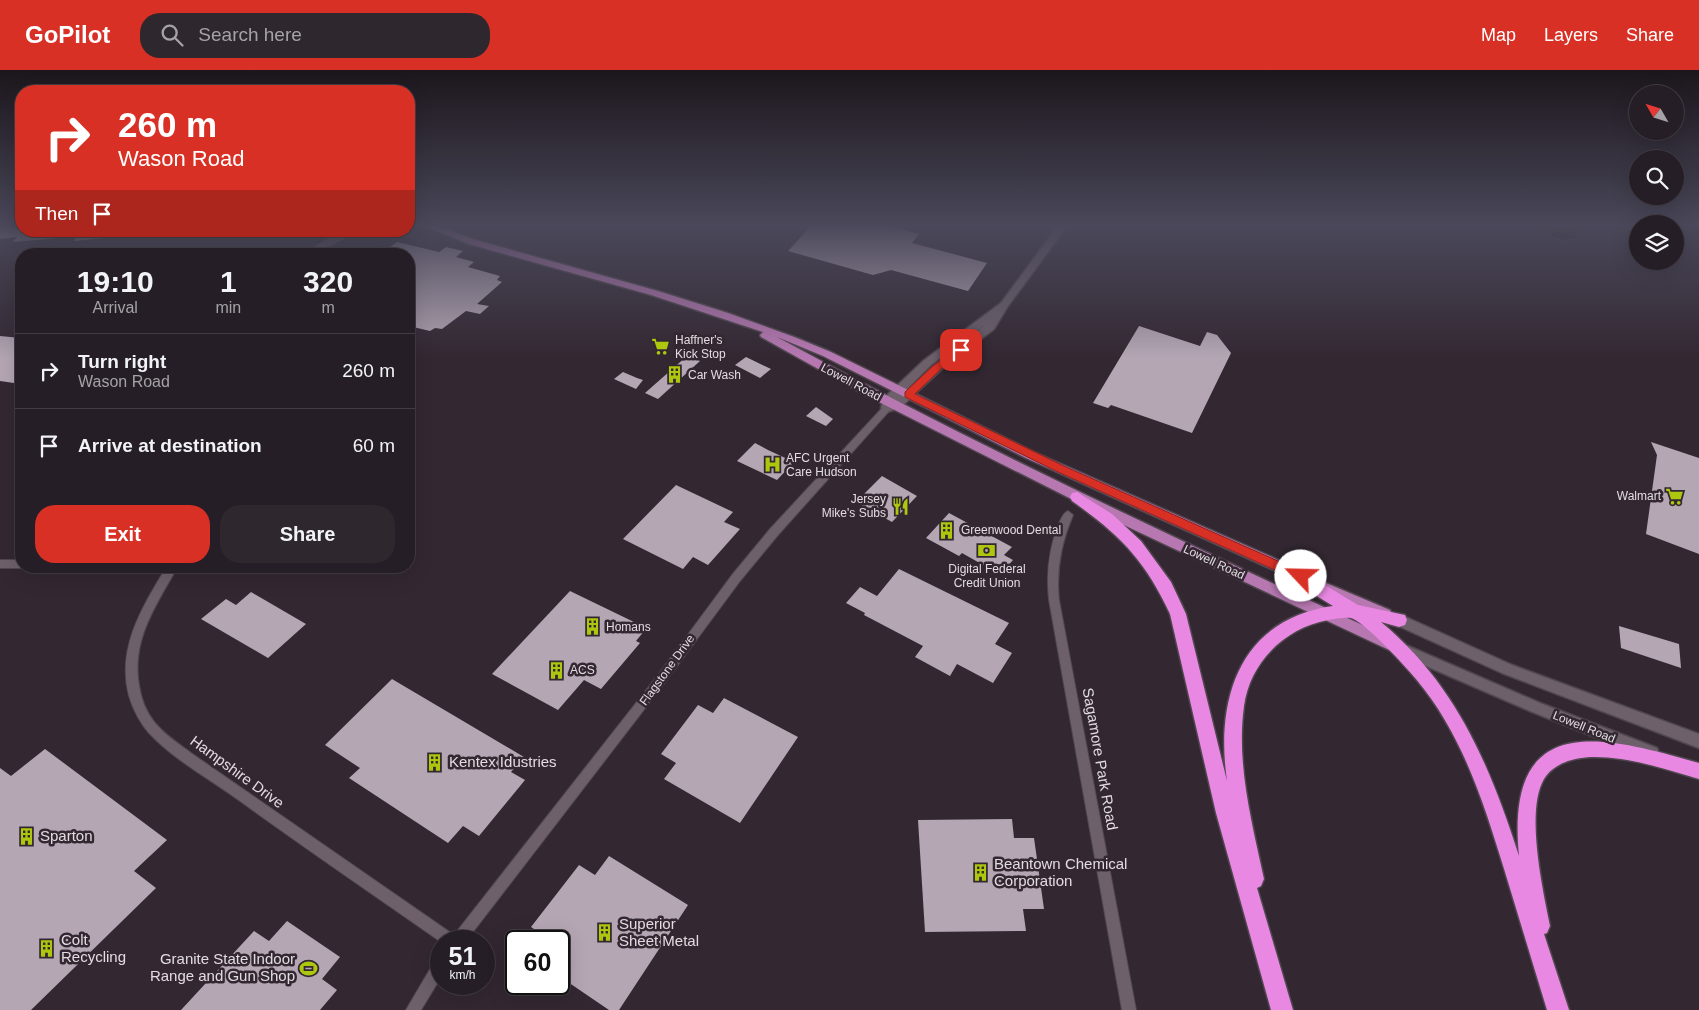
<!DOCTYPE html>
<style>
:root{--surface:#261e26;--page:#2e272e;--text:#f1f3f6;--muted:#a4a2a7;--line:#423c43;--accent:#d93025}
body{margin:0;font-family:Arial,sans-serif;background:var(--page);color:var(--text);height:100vh;display:flex;flex-direction:column;font-size:19px;white-space:nowrap}
*{box-sizing:border-box;margin:0}
p{font-size:16px;color:var(--muted)}
.icon{flex:none;width:28px;height:28px;fill:none;stroke:currentColor;stroke-width:2;stroke-linecap:round;stroke-linejoin:round}
.map{position:relative;flex:1;overflow:hidden}
.sheet{position:absolute;left:15px;top:178px;width:400px;height:325px;display:flex;flex-direction:column;background:var(--surface);border-radius:20px;box-shadow:0 5px 20px #0002,0 0 0 1px var(--line)}
.sheet>*{flex:none}
.banner{position:absolute;left:15px;top:15px;width:400px;height:152px;border-radius:20px;box-shadow:0 5px 20px #0002,0 0 0 1px var(--line);background:#d93025;color:#fff;overflow:hidden}
.needle{width:32px;rotate:309deg}
.fabs{position:absolute;left:1629px;top:15px;display:grid;gap:10px}
.fabs a{display:grid;place-items:center;width:55px;height:55px;border-radius:50%;background:var(--surface);box-shadow:0 5px 20px #0002,0 0 0 1px var(--line);font-size:25px}
.speed{position:absolute;left:430px;top:860px;display:flex;gap:10px;font-size:25px;font-weight:700;text-align:center}
.speed>*{display:grid;place-content:center;width:65px;height:65px;border-radius:50%;background:var(--surface);box-shadow:0 5px 20px #0002,0 0 0 1px var(--line);line-height:1}
.speed small{font-size:12px;font-weight:400}
.speed .limit{border:2px solid #111;border-radius:8px;background:#fff;color:#111}
.pin{position:absolute;display:grid;place-items:center;width:42px;height:42px;color:#fff;margin:-21px;border-radius:10px;box-shadow:0 2px 8px #0006}
.me{position:absolute;width:55px;margin:-28px;rotate:294deg;stroke-linejoin:round;filter:drop-shadow(0 0 4px #0008)}
.turn{display:flex;align-items:center;gap:18px;height:105px;padding:0 20px;font-size:22px}
.turn .icon{width:65px;height:65px;stroke-width:2.5}
.turn b{display:block;font-size:35px;line-height:42px}
.then{display:flex;align-items:center;height:48px;padding:0 20px;background:#0003;gap:10px;font-size:19px}
.eta{display:flex;justify-content:space-evenly;align-items:center;height:85px;text-align:center}
.eta b{font-size:30px;font-weight:800;line-height:35px}
.action{display:flex;gap:10px;margin-top:auto;padding:10px 20px}
.action a{flex:1;height:58px;border-radius:20px;background:var(--accent);color:#fff;font-size:20px;font-weight:800;line-height:58px;text-align:center}
.action a+a{background:var(--page);color:var(--text)}
ul{padding:0;list-style:none}
li{display:flex;align-items:center;gap:15px;height:75px;padding:0 20px;border-top:1px solid var(--line)}
li div{flex:1}
li b{display:block;font-size:19px}
li em{font-style:normal}
header{display:flex;align-items:center;gap:30px;box-sizing:border-box;height:70px;padding:0 25px;background:var(--accent);color:#fff}
header strong{font-size:24px}
nav{display:flex;gap:28px;margin-inline-start:auto;font-size:18px}
.search{width:350px;height:45px;background:var(--page);display:flex;align-items:center;gap:12px;box-sizing:border-box;padding:0 18px;border-radius:20px;color:var(--muted);font-size:19px}
.map>svg:first-child{display:block}
.water{fill:#121700;stroke:#505244}
.building{fill:#b4a6b3}
.lines{fill:none;stroke-linecap:round;stroke-linejoin:round}
.street-casing{stroke:#4f464e;stroke-width:2}
.secondary-casing{stroke:#4f464e;stroke-width:3}
.primary-casing{stroke:#4f464e;stroke-width:3}
.highway-casing{stroke:#4f464e;stroke-width:3}
.street{fill:#6d606b;fill-rule:evenodd}
.secondary{fill:#6d606b;fill-rule:evenodd}
.primary{fill:#b778b2;fill-rule:evenodd}
.highway{fill:#e988e2;fill-rule:evenodd}
.route{fill:#d93025;stroke:#8d1f18}
.labels{text-anchor:middle;stroke-width:5;stroke-linejoin:round;paint-order:stroke}
.poi-label{font-size:12px;fill:#e2dbe1;stroke:#332832;text-anchor:start}
.street-label{font-size:12px;fill:#e2dbe1;stroke:#332832}
.near-street-label{font-size:15px;fill:#e2dbe1;stroke:#332832}
.near-poi-label{font-size:15px;fill:#e2dbe1;stroke:#332832;text-anchor:start}
</style>
<header>
<strong>GoPilot</strong>
<div class="search"><svg class="icon" aria-label="search" viewBox="0 0 24 24"><circle cx="10" cy="10" r="6"/><path d="M15 15l6 6"/></svg>Search here</div>
<nav><a>Map</a><a>Layers</a><a>Share</a></nav>
</header>
<div class="map">
<svg width="1699" height="940" viewBox="0 0 1699 940">
<rect width="100%" height="100%" fill="#332832"/>
<path class="water" d="M1548 156H1573L1578 164 1577 168C1566 172 1547 172 1548 156Z"/>
<g class="building">
<path d="M0 156H21V161H60V168L13 172 17 167 0 169Z"/>
<path d="M811 156H888L919 164 912 173 987 193 968 221 891 200 873 205 788 181Z"/>
<path d="M80 161H104L105 168 74 171Z"/>
<path d="M397 172 439 182 446 177 463 181 456 187 474 192 468 197 500 206 497 210 502 212 477 234 489 236 480 244 466 241 442 259 435 258 430 261 409 256V184H381Z"/>
<path d="M1139 256 1200 276 1207 262 1217 265 1231 283 1192 363 1111 335 1108 338 1093 333Z"/>
<path d="M0 266 21 268V314L0 311Z"/>
<path d="M687 286 700 291 658 329 645 323Z"/>
<path d="M746 287 771 299 760 308 735 295Z"/>
<path d="M623 302 637 308 643 310 636 319 614 309Z"/>
<path d="M816 337 833 349 826 356 806 346Z"/>
<path d="M1651 372 1699 388V484L1646 464 1657 385Z"/>
<path d="M755 373 768 380 794 392 777 410 737 391Z"/>
<path d="M882 406 917 426 892 452 856 432Z"/>
<path d="M676 415 733 442 724 452 740 459 708 495 693 487 683 499 623 469Z"/>
<path d="M949 443 1012 477 1004 485 1013 490 1005 499 996 494 992 500 962 483 959 486 926 468Z"/>
<path d="M899 499 1009 553 995 574 1012 583 993 613 957 594 950 606 915 587 923 576 864 545 865 543 846 533 860 517 877 526Z"/>
<path d="M570 521 634 552 633 554 645 560 636 571 640 573 601 619 584 610 558 640 492 604Z"/>
<path d="M251 522 306 554 268 588 201 549 226 529 236 535Z"/>
<path d="M1619 556 1679 574 1681 598 1621 578Z"/>
<path d="M392 609 524 687 511 702 525 710 479 766 463 756 448 773 349 708 360 698 325 675Z"/>
<path d="M724 628 798 667 740 753 664 709 676 693 661 684 698 635 713 643Z"/>
<path d="M45 679 167 770 134 801 156 818 31 940H0V698L11 706Z"/>
<path d="M1012 749 1014 768H1034L1044 839H1023L1026 861 925 862 918 750Z"/>
<path d="M609 786 688 835 619 940H609L559 906V871H552L531 857 579 795 595 805Z"/>
<path d="M287 851 340 887 322 909 337 920 320 940H181L254 861 269 871Z"/>
</g>
<g class="lines">
<defs>
<g id="street">
<path d="M347 161H357L315 184H305L324 171Z"/>
<path d="M887 335 890 336 891 338 890 340 778 465 740 511 666 611 466 871 441 872C374 825 306 779 240 731 210 709 174 690 149 663 140 653 133 639 129 626 116 578 143 536 167 496H178C157 534 131 569 139 615 141 629 146 642 155 653 165 665 179 674 191 683L454 865 658 605 732 505 770 459 884 336Z"/>
<path d="M1068 441 1073 445C1061 473 1056 500 1059 530L1136 940H1122L1049 530C1046 503 1049 478 1059 453 1062 448 1063 443 1068 441Z"/>
<path d="M0 490H21V496H25L21 498H0Z"/>
<path d="M441 887V907L421 940H406L436 889Z"/>
</g>
<g id="secondary">
<path d="M1058 156H1067L1008 236 994 259 942 299 900 338 887 342 883 341 881 338 884 328 923 291 1001 233ZM988 252 934 295 903 323 931 295Z"/>
<path d="M1399 544 1512 595 1699 664V678L1502 603 1394 554 1392 550 1394 546Z"/>
<path d="M1401 573 1540 633 1657 678 1659 683 1657 688 1652 690 1530 641 1396 583 1394 579 1396 575Z"/>
</g>
<g id="primary">
<path d="M424 156H436L476 170 658 221 728 243 797 268 831 282 1034 382 1299 499 1300 503 1299 507H1289L1026 388 823 286 777 267C980 378 1188 474 1397 571L1399 575 1397 579 1392 581 1387 579 1111 449 863 324 761 267 760 265 763 262 651 225 469 174Z"/>
<path d="M1326 513 1390 540 1392 544 1390 548 1385 549 1380 548 1321 522 1319 518 1321 514Z"/>
</g>
<path id="highway" d="M1077 422 1112 444 1141 471 1171 512 1186 544 1227 711C1215 628 1240 549 1333 536L1279 503 1276 499 1279 495 1284 493 1320 512 1358 535 1405 545 1407 550 1405 555 1399 557 1381 552C1456 614 1490 696 1519 786 1505 641 1599 664 1699 693V709C1664 699 1628 686 1591 687 1573 688 1554 693 1544 709 1525 741 1543 821 1550 856L1547 863 1544 864 1569 940H1547C1533 894 1519 848 1505 802 1484 734 1463 665 1416 609 1405 596 1366 553 1351 548 1345 547 1334 549 1328 550 1285 558 1250 592 1244 636 1236 694 1252 753 1264 809L1261 816 1257 818 1293 940H1271L1216 743 1170 544C1145 490 1120 465 1072 431L1070 427 1072 423Z"/>
</defs>
<use href="#street" class="street-casing"/>
<use href="#secondary" class="secondary-casing"/>
<use href="#primary" class="primary-casing"/>
<use href="#highway" class="highway-casing"/>
<use href="#street" class="street"/>
<use href="#secondary" class="secondary"/>
<use href="#primary" class="primary"/>
<use href="#highway" class="highway"/>
</g>
<linearGradient id="sky" x2="0" y2="1"><stop stop-color="#1c161c"/><stop offset="0.54" stop-color="#4a485a"/><stop offset="1" stop-color="#4a485a" stop-opacity="0"/></linearGradient>
<rect width="1699" height="288" fill="url(#sky)"/>
<path class="route" d="M961 277 966 280 965 282 941 299 915 324 1066 397 1305 503 1307 506 1305 510H1297L1058 402 905 327V322L934 295Z"/>
<defs>
<symbol id="supermarket-bare" viewBox="-9 -9 18 18"><path d="M-6-5.5h2.5l.6 2H6L4.5 2H-2.5L-4.4-4H-6ZM-1.5 3.2a1.3 1.3 0 1 0 .1 0ZM3 3.2a1.3 1.3 0 1 0 .1 0Z" fill="#adc60e" stroke="#332832" stroke-width="2.5" paint-order="stroke"/></symbol>
<symbol id="building-bare" viewBox="-9 -9 18 18"><path d="M-4-6H4V6H1V3H-1V6H-4ZM-2.5-4.3h1.7v1.8h-1.7ZM.8-4.3h1.7v1.8H.8ZM-2.5-1h1.7V.8h-1.7ZM.8-1h1.7V.8H.8Z" fill="#adc60e" stroke="#332832" stroke-width="2.5" paint-order="stroke"/></symbol>
<symbol id="hospital-bare" viewBox="-9 -9 18 18"><path d="M-5-5h3v3.5h4V-5h3V5h-3V1.5h-4V5h-3Z" fill="#adc60e" stroke="#332832" stroke-width="2.5" paint-order="stroke"/></symbol>
<symbol id="restaurant-bare" viewBox="-9 -9 18 18"><path d="M-5-6h1v4h1v-4h1v4h1v-4h1v5L-1.5 .5V6h-2V.5L-5-1ZM5-6V6H3V1.5H1.5Q1.5-4 5-6Z" fill="#adc60e" stroke="#332832" stroke-width="2.5" paint-order="stroke"/></symbol>
<symbol id="bank-bare" viewBox="-9 -9 18 18"><path d="M-6-4H6V4H-6ZM0-2.3a2.3 2.3 0 1 0 0 4.6a2.3 2.3 0 1 0 0-4.6Z" fill="#adc60e" stroke="#332832" stroke-width="2.5" paint-order="stroke"/></symbol>
<symbol id="stadium-bare" viewBox="-9 -9 18 18"><path d="M0-5a6.5 5 0 1 0 0 10a6.5 5 0 1 0 0-10ZM-3.5-1.8h7v3.6h-7Z" fill="#adc60e" stroke="#332832" stroke-width="2.5" paint-order="stroke"/></symbol>
</defs>
<g fill-rule="evenodd">
<use href="#supermarket-bare" x="648" y="264" width="25" height="25"/>
<use href="#building-bare" x="662" y="292" width="25" height="25"/>
<use href="#hospital-bare" x="760" y="382" width="25" height="25"/>
<use href="#supermarket-bare" x="1662" y="414" width="25" height="25"/>
<use href="#restaurant-bare" x="888" y="424" width="25" height="25"/>
<use href="#building-bare" x="934" y="448" width="25" height="25"/>
<use href="#bank-bare" x="974" y="468" width="25" height="25"/>
<use href="#building-bare" x="580" y="544" width="25" height="25"/>
<use href="#building-bare" x="544" y="588" width="25" height="25"/>
<use href="#building-bare" x="422" y="680" width="25" height="25"/>
<use href="#building-bare" x="14" y="754" width="25" height="25"/>
<use href="#building-bare" x="968" y="790" width="25" height="25"/>
<use href="#building-bare" x="592" y="850" width="25" height="25"/>
<use href="#building-bare" x="34" y="866" width="25" height="25"/>
<use href="#stadium-bare" x="296" y="886" width="25" height="25"/>
</g>
<g class="labels">
<g class="poi-label">
<text x="675" y="274">Haffner's<tspan x="675" dy="14">Kick Stop</tspan></text>
<text x="688" y="309">Car Wash</text>
<text x="786" y="392">AFC Urgent<tspan x="786" dy="14">Care Hudson</tspan></text>
<text x="1661" y="430" text-anchor="end">Walmart</text>
<text x="886" y="433" text-anchor="end">Jersey<tspan x="886" dy="14">Mike's Subs</tspan></text>
<text x="961" y="464">Greenwood Dental</text>
<text x="987" y="503" text-anchor="middle">Digital Federal<tspan x="987" dy="14">Credit Union</tspan></text>
<text x="606" y="561">Homans</text>
<text x="570" y="604">ACS</text>
</g>
<g class="street-label">
<text transform="translate(851 312) rotate(28)" y="4">Lowell Road</text>
<text transform="translate(1214 492) rotate(25)" y="4">Lowell Road</text>
<text transform="translate(667 600) rotate(-54)" y="4">Flagstone Drive</text>
<text transform="translate(1584 657) rotate(22)" y="4">Lowell Road</text>
</g>
<g class="near-street-label">
<text transform="translate(1100 689) rotate(80)" y="5">Sagamore Park Road</text>
<text transform="translate(237 702) rotate(36)" y="5">Hampshire Drive</text>
</g>
<g class="near-poi-label">
<text x="449" y="697">Kentex Idustries</text>
<text x="40" y="771">Sparton</text>
<text x="994" y="799">Beantown Chemical<tspan x="994" dy="17">Corporation</tspan></text>
<text x="619" y="859">Superior<tspan x="619" dy="17">Sheet Metal</tspan></text>
<text x="61" y="875">Colt<tspan x="61" dy="17">Recycling</tspan></text>
<text x="295" y="894" text-anchor="end">Granite State Indoor<tspan x="295" dy="17">Range and Gun Shop</tspan></text>
</g>
</g>
</svg>
<div class="fabs">
<a><svg class="needle" viewBox="-14 -14 28 28"><path d="M0-13l5 13h-10z" fill="#e53935"/><path d="M0 13l5-13h-10z" fill="#a4a2a7"/></svg></a>
<a><svg class="icon" aria-label="search" viewBox="0 0 24 24"><circle cx="10" cy="10" r="6"/><path d="M15 15l6 6"/></svg></a>
<a><svg class="icon" aria-label="layers" viewBox="0 0 24 24"><path d="M12 4l9 5-9 5-9-5zM3 14l9 5 9-5"/></svg></a>
</div>
<div class="speed"><div>51<small>km/h</small></div><div class="limit">60</div></div>
<div class="pin" style="left:961px;top:280px;background:#d93025"><svg class="icon" aria-label="arrive" viewBox="0 0 24 24"><path d="M6 21V4h12l-3 4 3 4H6"/></svg></div>
<svg class="me" style="left:1301px;top:506px" viewBox="-20 -20 40 40"><circle r="19" fill="#fff"/><path d="M0-13L10 11 0 6-10 11z" fill="#d93025"/></svg>
<div class="banner">
<div class="turn"><svg class="icon" aria-label="right" viewBox="0 0 24 24"><path d="M7 20v-9h11M14 6l5 5-5 5"/></svg><div><b>260 m</b>Wason Road</div></div>
<div class="then">Then<svg class="icon" aria-label="arrive" viewBox="0 0 24 24"><path d="M6 21V4h12l-3 4 3 4H6"/></svg></div>
</div>
<section class="sheet">
<div class="eta">
<div><b>19:10</b><p>Arrival</p></div>
<div><b>1</b><p>min</p></div>
<div><b>320</b><p>m</p></div>
</div>
<ul>
<li><svg class="icon" aria-label="right" viewBox="0 0 24 24"><path d="M7 20v-9h11M14 6l5 5-5 5"/></svg><div><b>Turn right</b><p>Wason Road</p></div><em>260 m</em></li>
<li><svg class="icon" aria-label="arrive" viewBox="0 0 24 24"><path d="M6 21V4h12l-3 4 3 4H6"/></svg><div><b>Arrive at destination</b></div><em>60 m</em></li>
</ul>
<div class="action"><a>Exit</a><a>Share</a></div>
</section>
</div>
